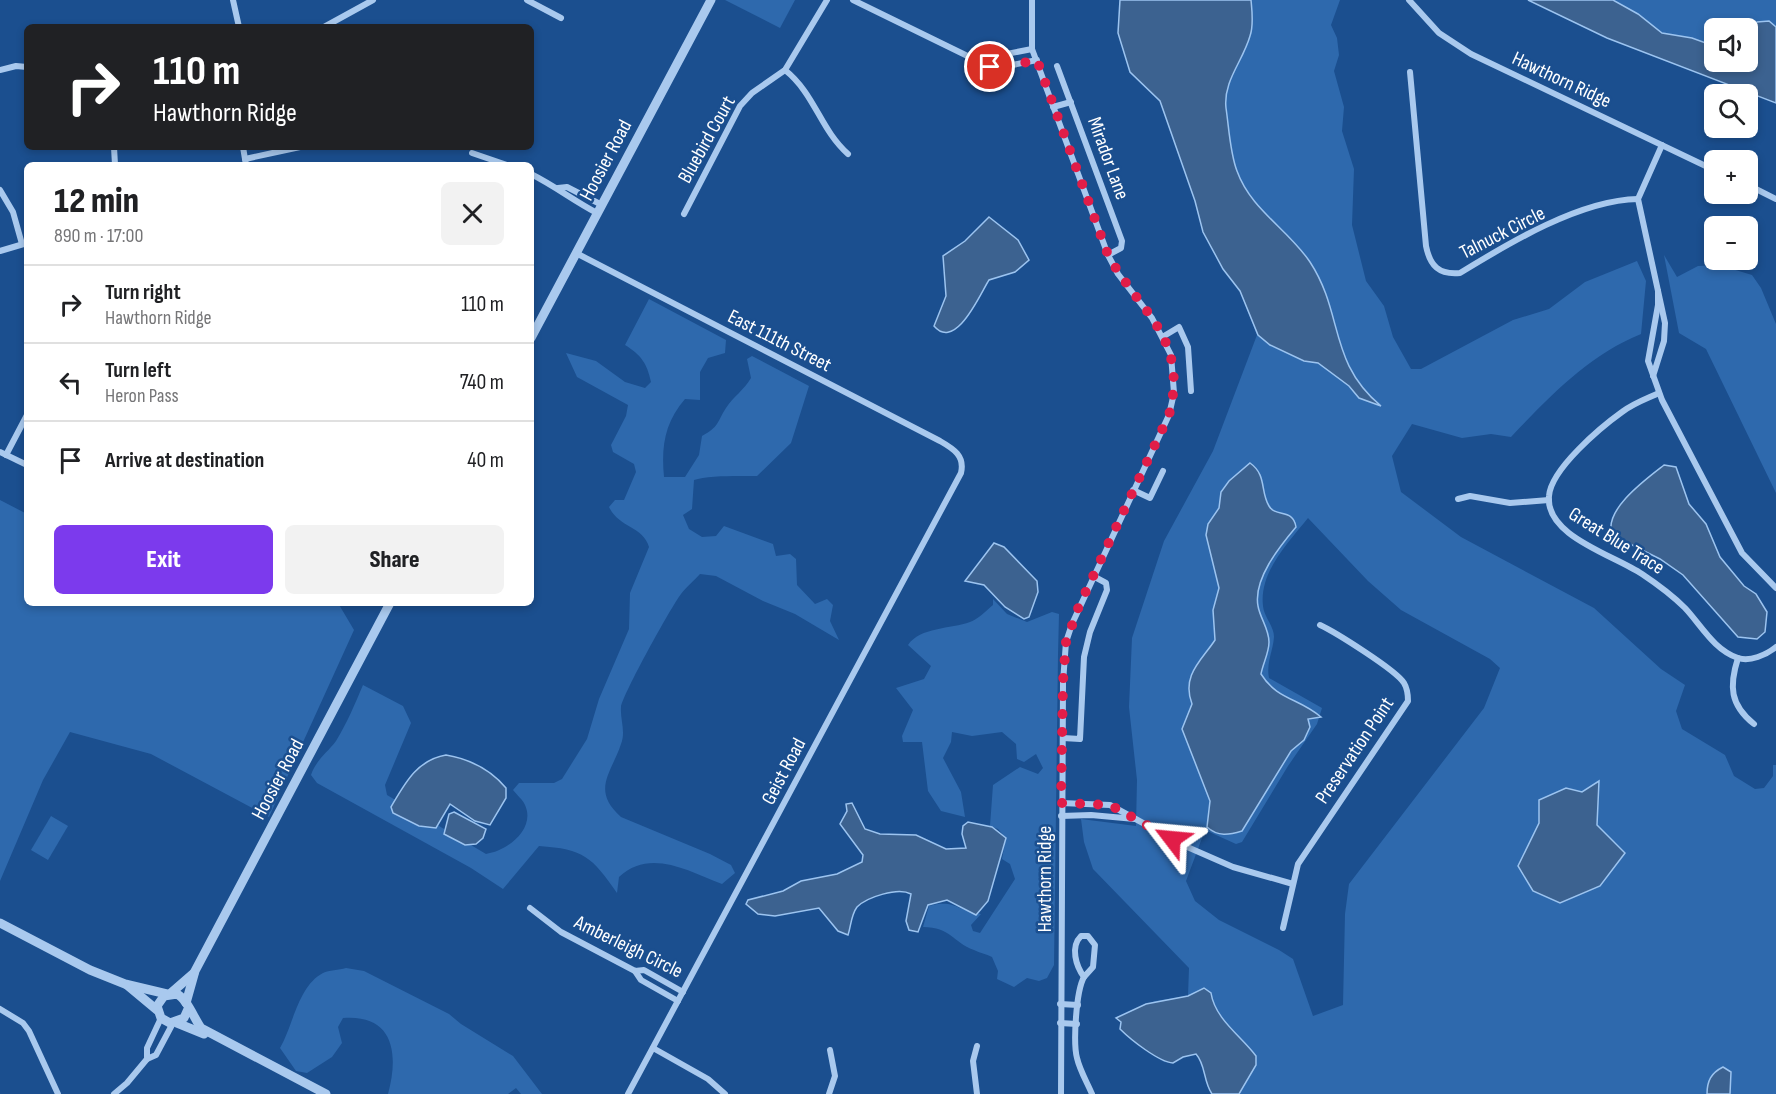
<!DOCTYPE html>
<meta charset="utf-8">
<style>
:root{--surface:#fff;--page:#f2f2f2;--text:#202124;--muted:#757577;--line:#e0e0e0;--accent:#7c3aed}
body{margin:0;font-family:"Sofia Sans Condensed",sans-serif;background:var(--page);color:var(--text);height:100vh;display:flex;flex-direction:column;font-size:22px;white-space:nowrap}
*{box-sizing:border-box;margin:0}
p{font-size:20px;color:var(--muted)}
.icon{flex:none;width:33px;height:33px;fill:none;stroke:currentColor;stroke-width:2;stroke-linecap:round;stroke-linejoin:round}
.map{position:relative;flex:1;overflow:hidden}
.drawer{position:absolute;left:24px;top:162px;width:510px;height:444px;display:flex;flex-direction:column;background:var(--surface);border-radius:9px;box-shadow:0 3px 9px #0003}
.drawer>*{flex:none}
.guide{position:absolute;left:24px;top:24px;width:510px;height:126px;border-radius:9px;box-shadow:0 3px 9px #0003;background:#202124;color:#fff;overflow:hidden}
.controls{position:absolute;left:1704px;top:18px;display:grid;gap:12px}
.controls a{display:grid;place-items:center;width:54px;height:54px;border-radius:9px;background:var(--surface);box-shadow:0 3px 9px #0003;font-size:30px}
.pin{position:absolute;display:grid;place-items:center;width:51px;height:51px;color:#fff;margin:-26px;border:3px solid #fff;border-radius:50%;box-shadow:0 2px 6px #0007}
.me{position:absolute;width:66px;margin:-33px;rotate:299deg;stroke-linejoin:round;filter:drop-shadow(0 0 4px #0008)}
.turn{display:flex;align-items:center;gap:21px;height:126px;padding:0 30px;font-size:27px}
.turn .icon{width:78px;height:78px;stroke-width:2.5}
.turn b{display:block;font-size:42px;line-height:51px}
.round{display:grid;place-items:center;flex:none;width:63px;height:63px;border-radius:9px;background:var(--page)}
.overview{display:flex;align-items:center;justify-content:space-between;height:102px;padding:0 30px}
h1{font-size:36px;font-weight:800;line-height:45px}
.action{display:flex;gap:12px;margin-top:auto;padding:12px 30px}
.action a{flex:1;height:69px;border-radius:9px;background:var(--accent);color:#fff;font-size:24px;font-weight:800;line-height:69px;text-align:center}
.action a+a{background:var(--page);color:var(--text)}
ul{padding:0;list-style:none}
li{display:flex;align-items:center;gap:18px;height:78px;padding:0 30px;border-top:2px solid var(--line)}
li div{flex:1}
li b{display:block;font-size:22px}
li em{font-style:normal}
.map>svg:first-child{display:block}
.green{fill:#2e69ad;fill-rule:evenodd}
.water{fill:#3c6290;stroke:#9cc4f0;stroke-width:1.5}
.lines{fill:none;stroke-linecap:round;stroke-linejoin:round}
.minor{stroke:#a9c9ee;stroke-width:6}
.tertiary{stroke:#a9c9ee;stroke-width:9}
.route{stroke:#e11d48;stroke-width:10;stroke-dasharray:0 18}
.labels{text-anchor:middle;stroke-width:5;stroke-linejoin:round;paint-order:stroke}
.street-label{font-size:20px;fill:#fff;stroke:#1b4f8f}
</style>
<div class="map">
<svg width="1776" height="1094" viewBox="0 0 1776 1094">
<rect width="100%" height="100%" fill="#1b4f8f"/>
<g class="green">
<path d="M725 0H795L780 28Z"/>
<path d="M1120 0H1340L1331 25 1337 38 1339 55 1334 71 1344 107 1342 131 1354 169 1352 225 1366 281 1384 306 1393 337 1411 369H1421L1513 320 1549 309 1585 282 1637 261 1646 281 1641 334C1589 355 1549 397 1511 437L1491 434 1462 438 1412 424 1392 456 1401 492 1461 537 1594 608 1661 669 1685 685 1676 711 1682 729 1725 755 1734 776 1755 789 1764 788 1773 776V765H1776V1094H1212C1203 1081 1206 1065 1196 1054L1183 1057 1173 1063 1164 1062 1120 1029 1121 1022 1116 1018 1155 1001 1188 996 1189 968 1093 869 1084 842 1081 819 1136 826 1137 780 1129 707 1132 638 1164 541 1213 451 1257 335 1240 291 1223 269 1203 232 1195 201 1160 101 1130 72 1118 33ZM1308 518 1368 581 1401 610 1490 659 1500 668 1484 708 1349 884 1345 914 1343 1005 1313 1016 1293 959 1279 950 1219 920 1195 901 1186 881 1205 830 1236 844 1242 842 1288 766 1317 724 1322 708 1269 678C1266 663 1273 651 1274 637 1274 626 1264 617 1263 606 1259 572 1288 543 1308 518Z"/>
<path d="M1558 0H1776V93ZM1714 28H1748V62H1714Z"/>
<path d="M1664 255 1677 277 1698 266 1719 265 1752 275 1761 288 1776 324V493L1706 349 1679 333Z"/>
<path d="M649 299 726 340 725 353 708 358 700 372V400L685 399C665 422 661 446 664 477H685L699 455 702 436C719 427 717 422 726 408 733 397 744 390 751 378L747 359 752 356 809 386 791 443 757 476C741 476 707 475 694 480L692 509 683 515 689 529 702 537 716 536 724 526 773 544 776 556 790 554 796 559 797 585 815 604 827 599 833 605 830 621 839 640 795 614 763 601 716 576 700 574C694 581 686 587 681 594 671 607 623 694 621 707 620 720 626 731 621 744 611 774 591 790 621 817L710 854 731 865 735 873 722 884C688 871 650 848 619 877L617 893C592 857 584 849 539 846L503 889 471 868 317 783 311 775C316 760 327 753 336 741 347 723 355 704 363 685L403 706 411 723 385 785 387 795 486 854C507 851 536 829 525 805 523 800 516 794 513 790L519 783H554L562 779 587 739 599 699 629 629 630 593 649 547C643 526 619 528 609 507L615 500H624L636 472 634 464 613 452 611 445 626 416 628 405 577 377 566 353 596 361 625 382 645 388 651 382C647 363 641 355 625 345Z"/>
<path d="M0 500 27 514V603H338L354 630 269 817 151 754 70 732 43 780 0 881Z"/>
<path d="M993 599 1007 614 1027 622 1052 612 1059 614 1058 655 1054 965 1047 978 1039 981 1027 978 1014 987 997 979 998 971 992 957C986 954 980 953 974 950 952 942 951 927 923 927L929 906C955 899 957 911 981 914L971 925 973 931 980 933 1015 879 1010 864 1002 859 1006 838 998 829 990 826 993 785 1020 767 1038 774 1043 768 1036 754 1024 762 1017 759 1016 744 1002 732 972 736 952 732 951 742 943 758 961 792 965 817 941 811 928 791 922 742H903L902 736 913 710 896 688 924 679 931 666 908 645C920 627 951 629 970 622 978 619 986 611 993 605Z"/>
<path d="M51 816 68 826 48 860 31 850Z"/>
<path d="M346 968 364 971 449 1014 461 1024 513 1056 542 1094H521L516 1088 508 1094H388C399 1054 394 1014 343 1018L338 1027 342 1043 332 1057 307 1073 296 1071 280 1048C293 1026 298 986 323 973 329 970 339 970 346 968Z"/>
</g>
<g class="water">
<path d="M1120 0H1251C1252 11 1254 25 1250 36 1243 61 1223 81 1226 108 1229 128 1230 153 1237 171 1251 210 1288 229 1310 262 1344 314 1328 362 1381 406L1359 398 1349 386 1318 363 1304 361 1270 345 1258 335 1240 291 1223 269 1203 232 1195 201 1160 101 1130 72 1118 33Z"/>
<path d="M1528 0H1613L1638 14 1662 33 1692 38 1714 46V62H1748C1748 47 1747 33 1757 22L1769 21 1776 27V103L1607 38Z"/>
<path d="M989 217 1018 240 1029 260 1015 272 989 280C981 292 956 352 934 326L946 296 943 256 965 241Z"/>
<path d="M1250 463C1267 475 1260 491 1269 506 1276 518 1293 508 1296 527 1280 546 1253 579 1258 606 1260 618 1269 629 1269 642 1269 653 1263 663 1261 674 1277 700 1299 698 1321 717L1308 719 1310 727 1304 740 1291 751 1242 831C1229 835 1218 837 1207 827L1210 801 1182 729 1192 704C1181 675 1202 660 1215 640L1213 610 1219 588 1206 535 1208 524 1219 508 1221 492 1229 481Z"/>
<path d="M1664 465 1676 467 1689 504 1706 524 1720 557 1744 586 1756 594 1767 612 1765 632 1757 639 1738 637 1683 575 1660 559 1612 535C1603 510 1646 479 1664 465Z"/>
<path d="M994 543 1004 547 1037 581 1038 592 1029 617 1024 619 1005 607 984 585 965 581Z"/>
<path d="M446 755C469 759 491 770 506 788V798L490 825 475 821 450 804 436 828 419 826 393 813 391 807C405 783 417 760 446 755Z"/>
<path d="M1599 781 1597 825 1625 853 1600 886 1560 903 1533 891 1518 866 1539 823V800L1566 788 1582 792Z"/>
<path d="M852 803 865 829 880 834 916 835 946 849 966 848 962 834 963 826 968 822 992 827 1006 838 988 901 976 915 947 900 928 905 918 932 909 930 906 921 911 894C898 887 867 897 857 907 851 915 851 926 848 935L838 931 819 908 775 916 758 914 746 904 748 900 783 891 801 881 837 874 862 862 863 855 840 824 847 811 846 804Z"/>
<path d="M454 812 486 829 483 838 476 844 465 845 444 834 449 814Z"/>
<path d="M1204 988 1211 993C1215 1019 1241 1036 1256 1056V1065L1239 1094H1212C1203 1081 1206 1065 1196 1054L1183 1057 1173 1063C1159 1062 1131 1040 1120 1029L1121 1022 1116 1018 1146 1004 1188 996Z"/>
<path d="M1723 1067 1731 1072 1730 1094H1707C1707 1081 1711 1073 1723 1067Z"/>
</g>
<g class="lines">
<g class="minor">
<path d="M233 0 239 27"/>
<path d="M527 0 561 18"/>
<path d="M853 0 990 67 998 68 1037 60"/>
<path d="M1032 0V49L1108 255 1118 274 1152 318 1171 355 1174 393 1169 415 1072 624 1066 642 1063 682 1061 1094"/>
<path d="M1409 0 1439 33 1471 54 1714 170"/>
<path d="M324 27 373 0"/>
<path d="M980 63 991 57 1032 49"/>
<path d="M1057 66 1122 241 1121 248 1108 255"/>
<path d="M0 70 16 66 27 67"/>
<path d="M785 70C815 94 820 129 848 154"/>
<path d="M1410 72 1426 246C1430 266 1439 275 1460 273 1509 243 1580 200 1638 199"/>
<path d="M1053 107 1071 102"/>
<path d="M114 147 115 165"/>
<path d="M243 147 246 165"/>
<path d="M472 153 507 165"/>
<path d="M245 159 300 147"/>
<path d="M531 174C555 186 574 201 597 213"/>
<path d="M1748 185 1776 199"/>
<path d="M558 188 567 187 602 205"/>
<path d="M0 190 13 212 22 244"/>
<path d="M684 214 740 106 752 93 785 70 827 0"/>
<path d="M0 251 27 243"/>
<path d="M576 253 940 441C954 449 965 456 961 473L628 1094"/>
<path d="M1658 291V305L1648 361 1662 400 1742 553 1776 588"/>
<path d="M1164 336 1179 327 1188 347 1191 391"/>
<path d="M1653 376 1664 341 1665 323 1638 199 1662 145"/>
<path d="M1659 393C1646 399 1634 403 1622 412 1601 427 1551 469 1549 496 1545 536 1614 555 1642 574 1657 584 1672 595 1685 608 1701 625 1714 650 1738 658 1750 662 1766 655 1776 647"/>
<path d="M0 452 27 465"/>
<path d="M6 455 27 415"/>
<path d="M1133 490 1150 498 1163 471"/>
<path d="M1458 499 1470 496 1510 503 1549 500"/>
<path d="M1738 658C1729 686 1730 705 1754 724"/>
<path d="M1063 738 1080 739 1084 657 1090 632 1107 590 1106 583 1093 576"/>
<path d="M1061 803 1110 805 1185 846 1233 867 1293 884"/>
<path d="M1061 816 1091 815 1135 819"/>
<path d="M530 908 561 932 635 971 644 970 683 992"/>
<path d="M1283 928 1298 864 1408 701C1408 694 1407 688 1404 683 1396 670 1335 632 1320 625"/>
<path d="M1081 936H1088L1095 945 1093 967 1084 977C1076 966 1070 947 1081 936Z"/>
<path d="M635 971 641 980 678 1001"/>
<path d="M1084 977C1076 991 1073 1043 1077 1058 1080 1071 1087 1082 1092 1094"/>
<path d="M1060 1004 1078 1005"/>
<path d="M0 1009 23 1023 29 1031 58 1094"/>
<path d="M161 1018 147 1048V1059L156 1055 173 1023"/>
<path d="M1060 1023 1077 1024"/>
<path d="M653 1048 708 1079 725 1094"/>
<path d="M114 1094 127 1083 147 1059"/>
<path d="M829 1094 835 1076 830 1050"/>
<path d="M977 1094 973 1061 977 1046"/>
</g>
<g class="tertiary">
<path d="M531 338 711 0"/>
<path d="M0 923 90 970 125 984 167 994"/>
<path d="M127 985 157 1010"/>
<path d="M171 993 194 973"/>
<path d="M186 1003 195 971 390 603"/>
<path d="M188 1009 184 1018 170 1023 161 1018 157 1006 164 996 177 994C187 999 194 1018 201 1028L326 1094"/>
<path d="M177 1023 204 1034"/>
</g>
</g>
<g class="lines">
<path class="route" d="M990 67 998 68 1037 60 1108 255C1141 314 1189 338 1169 415L1079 606 1066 642 1063 682 1061 803 1110 805 1172 839"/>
</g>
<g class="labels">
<g class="street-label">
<text transform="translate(1562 79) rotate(25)" y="7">Hawthorn Ridge</text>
<text transform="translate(706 139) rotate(-61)" y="7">Bluebird Court</text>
<text transform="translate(1109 158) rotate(70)" y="7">Mirador Lane</text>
<text transform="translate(605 160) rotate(-62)" y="7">Hoosier Road</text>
<text transform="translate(1502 232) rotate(-27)" y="7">Talnuck Circle</text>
<text transform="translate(780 340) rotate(27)" y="7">East 111th Street</text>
<text transform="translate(1617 540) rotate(32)" y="7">Great Blue Trace</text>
<text transform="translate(1354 750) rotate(-56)" y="7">Preservation Point</text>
<text transform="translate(783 771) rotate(-62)" y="7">Geist Road</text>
<text transform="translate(277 779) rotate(-62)" y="7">Hoosier Road</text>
<text transform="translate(1044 879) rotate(-90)" y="7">Hawthorn Ridge</text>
<text transform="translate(629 946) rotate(26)" y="7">Amberleigh Circle</text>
</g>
</g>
</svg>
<div class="controls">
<a><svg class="icon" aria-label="sound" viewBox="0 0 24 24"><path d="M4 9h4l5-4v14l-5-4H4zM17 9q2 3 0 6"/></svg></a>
<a><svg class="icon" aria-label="search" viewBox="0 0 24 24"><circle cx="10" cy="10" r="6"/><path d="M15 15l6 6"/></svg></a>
<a>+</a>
<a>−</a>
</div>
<div class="pin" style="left:990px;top:67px;background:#d93025"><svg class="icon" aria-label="arrive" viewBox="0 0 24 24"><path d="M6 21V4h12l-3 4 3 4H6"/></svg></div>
<svg class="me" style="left:1172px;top:839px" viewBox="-20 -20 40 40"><path d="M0-17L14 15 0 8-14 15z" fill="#e11d48" stroke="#fff" stroke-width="4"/></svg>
<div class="guide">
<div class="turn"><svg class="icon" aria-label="right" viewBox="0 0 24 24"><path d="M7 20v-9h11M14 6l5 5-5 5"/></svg><div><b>110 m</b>Hawthorn Ridge</div></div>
</div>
<section class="drawer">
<div class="overview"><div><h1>12 min</h1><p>890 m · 17:00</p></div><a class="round"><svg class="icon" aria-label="close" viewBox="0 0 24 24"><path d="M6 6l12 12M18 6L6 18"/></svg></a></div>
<ul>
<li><svg class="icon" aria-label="right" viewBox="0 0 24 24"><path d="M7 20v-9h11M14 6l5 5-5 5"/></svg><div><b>Turn right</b><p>Hawthorn Ridge</p></div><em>110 m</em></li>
<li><svg class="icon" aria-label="left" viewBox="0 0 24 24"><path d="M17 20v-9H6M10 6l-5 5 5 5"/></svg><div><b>Turn left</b><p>Heron Pass</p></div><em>740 m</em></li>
<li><svg class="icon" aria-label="arrive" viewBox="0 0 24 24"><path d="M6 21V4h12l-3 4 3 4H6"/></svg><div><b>Arrive at destination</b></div><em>40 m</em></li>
</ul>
<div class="action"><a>Exit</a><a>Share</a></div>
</section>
</div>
